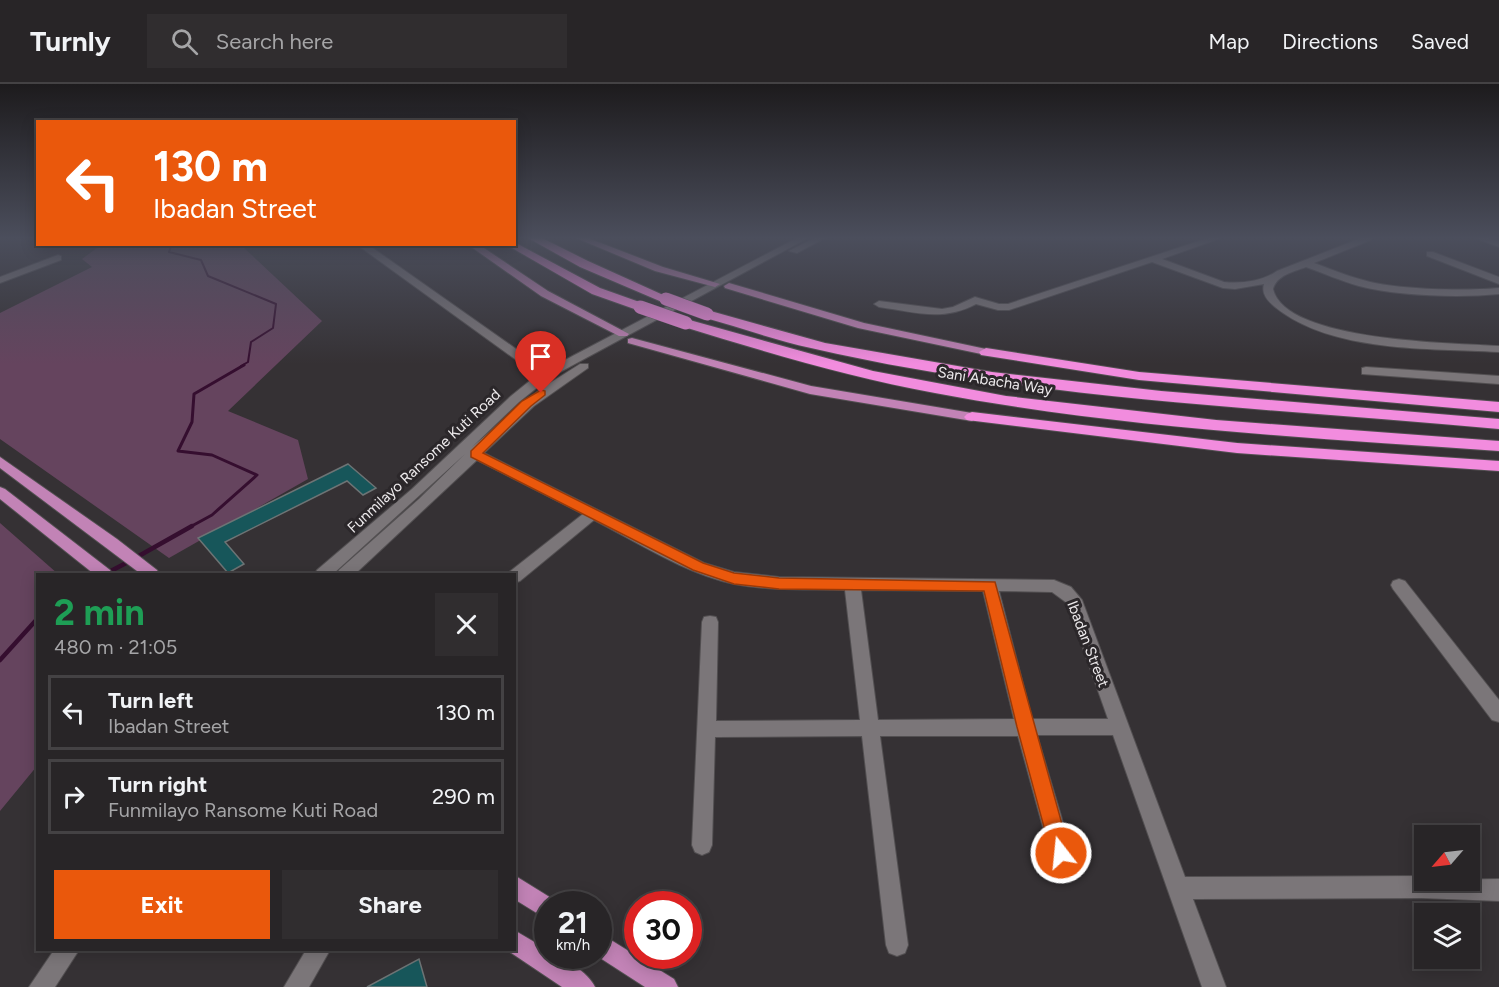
<!DOCTYPE html>
<meta charset="utf-8">
<style>
:root{--surface:#282527;--page:#302d2f;--text:#f1f3f6;--muted:#a5a5a7;--line:#444244;--accent:#ea580c}
body{margin:0;font-family:Figtree,sans-serif;background:var(--page);color:var(--text);height:100vh;display:flex;flex-direction:column;font-size:22px;white-space:nowrap}
*{box-sizing:border-box;margin:0}
p{font-size:20px;color:var(--muted)}
.icon{flex:none;width:33px;height:33px;fill:none;stroke:currentColor;stroke-width:2;stroke-linecap:round;stroke-linejoin:round}
.map{position:relative;flex:1;overflow:hidden}
.details{position:absolute;left:36px;top:489px;width:480px;height:378px;display:flex;flex-direction:column;background:var(--surface);border-radius:0px;box-shadow:0 3px 15px #0003,0 0 0 2px var(--line)}
.details>*{flex:none}
.top-card{position:absolute;left:36px;top:36px;width:480px;height:126px;border-radius:0px;box-shadow:0 3px 15px #0003,0 0 0 2px var(--line);background:#ea580c;color:#fff;overflow:hidden}
.needle{width:39px;rotate:242deg}
.fabs{position:absolute;left:1414px;top:741px;display:grid;gap:12px}
.fabs a{display:grid;place-items:center;width:66px;height:66px;border-radius:0px;background:var(--surface);box-shadow:0 3px 15px #0003,0 0 0 2px var(--line);font-size:30px}
.speed{position:absolute;left:534px;top:807px;display:flex;gap:12px;font-size:30px;font-weight:700;text-align:center}
.speed>*{display:grid;place-content:center;width:78px;height:78px;border-radius:50%;background:var(--surface);box-shadow:0 3px 15px #0003,0 0 0 2px var(--line);line-height:1}
.speed small{font-size:15px;font-weight:400}
.speed .limit{border:9px solid #d22;background:#fff;color:#111}
.pin{position:absolute;display:grid;place-items:center;width:51px;height:51px;color:#fff;margin:-62px -26px;border-radius:50% 50% 50% 0;rotate:-45deg;box-shadow:0 0 6px #0007}
.pin .icon{rotate:45deg}
.me{position:absolute;width:66px;margin:-33px;rotate:344deg;stroke-linejoin:round;filter:drop-shadow(0 0 4px #0008)}
.turn{display:flex;align-items:center;gap:21px;height:126px;padding:0 18px;font-size:27px}
.turn .icon{width:78px;height:78px;stroke-width:2.5}
.turn b{display:block;font-size:42px;line-height:51px}
.round{display:grid;place-items:center;flex:none;width:63px;height:63px;border-radius:0px;background:var(--page)}
.summary{display:flex;align-items:center;justify-content:space-between;height:102px;padding:0 18px}
h1{font-size:36px;font-weight:700;line-height:45px;color:#1e9e55}
.cta{display:flex;gap:12px;margin-top:auto;padding:12px 18px}
.cta a{flex:1;height:69px;border-radius:0px;background:var(--accent);color:#fff;font-size:24px;font-weight:700;line-height:69px;text-align:center}
.cta a+a{background:var(--page);color:var(--text)}
ul{padding:0;list-style:none}
li{display:flex;align-items:center;gap:18px;height:75px;margin:0 12px 9px;padding:0 6px;border:3px solid var(--line);border-radius:0px}
li div{flex:1}
li b{display:block;font-size:22px}
li em{font-style:normal}
header{display:flex;align-items:center;gap:36px;box-sizing:border-box;height:84px;padding:0 30px;background:var(--surface);border-bottom:2px solid var(--line)}
header strong{font-size:28px}
nav{display:flex;gap:33px;margin-inline-start:auto;font-size:21px}
.search{width:420px;height:54px;background:var(--page);display:flex;align-items:center;gap:15px;box-sizing:border-box;padding:0 21px;border-radius:0px;color:var(--muted);font-size:22px}
.map>svg:first-child{display:block}
.green{fill:#65445e}
.lines{fill:none;stroke-linecap:round;stroke-linejoin:round}
.stream-far2{stroke:#350e2f;stroke-width:2}
.stream-far1{stroke:#350e2f;stroke-width:3}
.stream{stroke:#350e2f;stroke-width:4.5}
.building{fill:#17565a;stroke:#6d7475;stroke-width:1.5}
.minor-casing{stroke:#524f51;stroke-width:2}
.major-casing{stroke:#524f51;stroke-width:2}
.highway-casing{stroke:#524f51;stroke-width:2}
.minor{fill:#7b7679;fill-rule:evenodd}
.major{fill:#c283b6;fill-rule:evenodd}
.highway{fill:#f28cde;fill-rule:evenodd}
.highway-bridge-casing{stroke:#524f51;stroke-width:14;stroke-linecap:butt}
.highway-bridge{stroke:#f28cde;stroke-width:13}
.route{fill:#ea580c;stroke:#983908;stroke-width:1.5}
.labels{text-anchor:middle;stroke-width:6;stroke-linejoin:round;paint-order:stroke}
.street-label{font-size:15px;fill:#edeaec;stroke:#2b272a}
</style>
<header>
<strong>Turnly</strong>
<div class="search"><svg class="icon" aria-label="search" viewBox="0 0 24 24"><circle cx="10" cy="10" r="6"/><path d="M15 15l6 6"/></svg>Search here</div>
<nav><a>Map</a><a>Directions</a><a>Saved</a></nav>
</header>
<div class="map">
<svg width="1499" height="903" viewBox="0 0 1499 903">
<rect width="100%" height="100%" fill="#353134"/>
<g class="green">
<path d="M101 161H241L322 237 228 327 298 356 308 395 169 474 0 355V229L92 183 82 175Z"/>
<path d="M0 439 58 490H38L37 682 0 727Z"/>
</g>
<g class="lines">
<path class="stream-far2" d="M172 160 169 168 201 176 208 192 276 220 273 244 251 258 248 278 241 282"/>
<path class="stream-far1" d="M190 443 212 431 257 391 212 371 178 367 192 338 194 310 244 281"/>
<g class="stream">
<path d="M137 473 192 442"/>
<path d="M105 490 130 477"/>
<path d="M0 576 38 534"/>
</g>
</g>
<g class="building">
<path d="M348 380 376 404 363 411 347 397 225 458 244 480 228 489 198 454Z"/>
<path d="M419 875 427 903H367Z"/>
</g>
<g class="lines">
<defs>
<g id="minor">
<path d="M797 154H808L549 294 519 318 472 363 542 304 580 280H588V284L534 322 484 369 704 479 734 488 779 493 1054 496 1071 503 1082 516 1185 793 1421 792H1425V796L1499 795V817L1421 814 1193 815 1226 903H1202L1113 651H1037L1072 769 1068 776 1061 779 1054 776 1050 769 1018 652H880L908 861 905 869 897 872 889 869 886 861 862 652 715 653 712 761 709 768 702 771 695 768 692 761 702 538 704 533 710 532 716 533 718 538 716 637 860 636 845 506C808 505 770 507 734 500 684 489 639 459 594 436L520 497 514 499V490H508V489L583 430 477 376 355 490H337L339 486 419 415 465 370 333 490H315L317 486 412 405 511 312 537 291 356 160H367L546 286ZM861 506 983 507 1014 635 878 636ZM999 507 1052 508 1067 519 1108 635H1032Z"/>
<path d="M814 154H825L797 169 789 167Z"/>
<path d="M1208 154H1221L1162 175 1224 198C1242 200 1263 197 1277 187L1361 154H1372L1371 156 1314 179C1331 185 1347 192 1363 196 1397 206 1463 207 1499 204V210C1459 214 1398 212 1359 202 1341 197 1323 189 1306 183 1293 188 1277 191 1273 205 1285 258 1456 259 1499 262V268C1429 264 1332 269 1275 223 1268 217 1261 210 1264 200L1235 205 1223 204 1152 178 1009 226H998L976 220C942 238 915 228 879 223L874 220 879 217 942 225 953 223 975 213 999 220H1008Z"/>
<path d="M1475 154H1488L1499 157V163Z"/>
<path d="M1427 168H1433L1499 193V200L1427 172Z"/>
<path d="M58 171 61 172V176L0 199V193Z"/>
<path d="M1366 283 1499 292V300L1362 290V284Z"/>
<path d="M1399 495 1405 497 1499 616V638L1492 636 1393 505 1391 501 1393 497Z"/>
<path d="M54 866H79L55 903H29Z"/>
<path d="M306 866H330L309 903H284Z"/>
</g>
<g id="major">
<path d="M576 154H588L663 183 720 200 715 203 655 187Z"/>
<path d="M467 160H478L548 207 629 250 627 252H619L541 212Z"/>
<path d="M729 199 864 239 986 265 992 268 986 271 858 244 725 204 724 202Z"/>
<path d="M632 254 811 302 972 329 978 333 972 337 810 310 628 259V255Z"/>
<path d="M0 373 117 455 157 486 159 490H141L0 384Z"/>
<path d="M0 403 5 405 110 486 112 490H94L0 415Z"/>
<path d="M514 791 556 817 557 820H548V836L514 815Z"/>
<path d="M514 846 548 866V872C563 872 589 889 595 903H562L507 866H514Z"/>
<path d="M598 848 674 895 678 903H645L597 872Z"/>
</g>
<g id="highway">
<path d="M528 154H542L588 177 672 215 670 218H662L580 183Z"/>
<path d="M514 158 600 204 645 220 646 223 640 227 592 210 505 160H514Z"/>
<path d="M707 226 825 259 992 288 1161 307 1499 335V345C1270 324 1036 316 811 264 774 256 739 243 702 233L701 230Z"/>
<path d="M686 235 873 287 1006 312 1216 336 1499 357V367C1311 354 1121 344 935 309 849 293 765 268 681 242L679 239 681 236Z"/>
<path d="M986 264 1139 288 1499 318V328L1139 296 981 271 979 268Z"/>
<path d="M972 328 1237 359 1499 377V387L1237 369 967 336 964 333 967 330Z"/>
</g>
</defs>
<use href="#minor" class="minor-casing"/>
<use href="#major" class="major-casing"/>
<use href="#highway" class="highway-casing"/>
<use href="#minor" class="minor"/>
<use href="#major" class="major"/>
<use href="#highway" class="highway"/>
<defs>
<g id="highway-bridge">
<path d="M666 215 707 230"/>
<path d="M640 223 686 239"/>
</g>
</defs>
<use href="#highway-bridge" class="highway-bridge-casing"/>
<use href="#highway-bridge" class="highway-bridge"/>
</g>
<linearGradient id="sky" x2="0" y2="1"><stop stop-color="#1d1b1d"/><stop offset="0.55" stop-color="#4b4e5c"/><stop offset="1" stop-color="#4b4e5c" stop-opacity="0"/></linearGradient>
<rect width="1499" height="280" fill="url(#sky)"/>
<path class="route" d="M541 306 545 307V311L531 322 483 369 703 479 734 489 779 494 995 498 1070 769 1068 776 1061 779 1054 776 1051 769 1017 643 984 507 779 505 734 500 693 486 471 373V367L522 317Z"/>
<g class="labels">
<g class="street-label">
<text transform="translate(995 297) rotate(9)" y="5">Sani Abacha Way</text>
<text transform="translate(424 377) rotate(-43)" y="5">Funmilayo Ransome Kuti Road</text>
<text transform="translate(1088 560) rotate(69)" y="5">Ibadan Street</text>
</g>
</g>
</svg>
<div class="fabs">
<a><svg class="needle" viewBox="-14 -14 28 28"><path d="M0-13l5 13h-10z" fill="#e53935"/><path d="M0 13l5-13h-10z" fill="#a5a5a7"/></svg></a>
<a><svg class="icon" aria-label="layers" viewBox="0 0 24 24"><path d="M12 4l9 5-9 5-9-5zM3 14l9 5 9-5"/></svg></a>
</div>
<div class="speed"><div>21<small>km/h</small></div><div class="limit">30</div></div>
<div class="pin" style="left:541px;top:309px;background:#d93025"><svg class="icon" aria-label="arrive" viewBox="0 0 24 24"><path d="M6 21V4h12l-3 4 3 4H6"/></svg></div>
<svg class="me" style="left:1061px;top:769px" viewBox="-20 -20 40 40"><circle r="17" fill="#ea580c" stroke="#fff" stroke-width="3"/><path d="M0-11L8 9 0 5-8 9z" fill="#fff"/></svg>
<div class="top-card">
<div class="turn"><svg class="icon" aria-label="left" viewBox="0 0 24 24"><path d="M17 20v-9H6M10 6l-5 5 5 5"/></svg><div><b>130 m</b>Ibadan Street</div></div>
</div>
<section class="details">
<div class="summary"><div><h1>2 min</h1><p>480 m · 21:05</p></div><a class="round"><svg class="icon" aria-label="close" viewBox="0 0 24 24"><path d="M6 6l12 12M18 6L6 18"/></svg></a></div>
<ul>
<li><svg class="icon" aria-label="left" viewBox="0 0 24 24"><path d="M17 20v-9H6M10 6l-5 5 5 5"/></svg><div><b>Turn left</b><p>Ibadan Street</p></div><em>130 m</em></li>
<li><svg class="icon" aria-label="right" viewBox="0 0 24 24"><path d="M7 20v-9h11M14 6l5 5-5 5"/></svg><div><b>Turn right</b><p>Funmilayo Ransome Kuti Road</p></div><em>290 m</em></li>
</ul>
<div class="cta"><a>Exit</a><a>Share</a></div>
</section>
</div>
